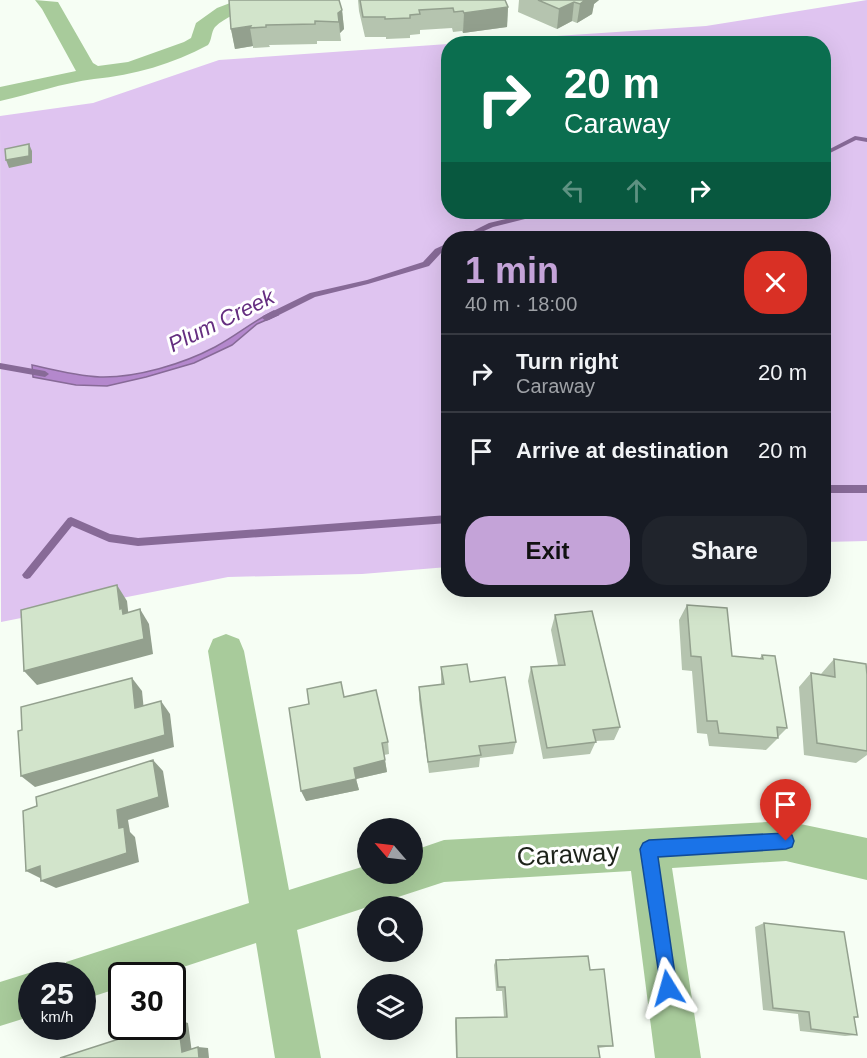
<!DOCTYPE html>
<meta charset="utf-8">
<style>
:root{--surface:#171b24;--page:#20242c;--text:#f1f3f6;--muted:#9ea1a6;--line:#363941;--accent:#c4a3d8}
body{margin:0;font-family:Arial,sans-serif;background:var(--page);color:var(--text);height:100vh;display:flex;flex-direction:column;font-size:22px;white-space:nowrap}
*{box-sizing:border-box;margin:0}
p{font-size:20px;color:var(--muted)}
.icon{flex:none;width:33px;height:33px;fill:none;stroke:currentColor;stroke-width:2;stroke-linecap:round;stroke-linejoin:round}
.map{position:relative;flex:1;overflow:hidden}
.details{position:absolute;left:441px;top:231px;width:390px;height:366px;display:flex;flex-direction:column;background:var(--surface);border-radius:24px;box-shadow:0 6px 24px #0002}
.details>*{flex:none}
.hud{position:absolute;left:441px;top:36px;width:390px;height:183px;border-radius:24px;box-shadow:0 6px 24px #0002;background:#0b6e4f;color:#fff;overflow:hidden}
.needle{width:39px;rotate:298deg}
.buttons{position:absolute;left:357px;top:818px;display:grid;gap:12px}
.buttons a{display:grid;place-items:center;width:66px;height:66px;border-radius:50%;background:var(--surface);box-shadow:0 6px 24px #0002;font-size:30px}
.speed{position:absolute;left:18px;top:962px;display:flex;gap:12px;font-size:30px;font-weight:700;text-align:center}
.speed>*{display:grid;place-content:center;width:78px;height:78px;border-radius:50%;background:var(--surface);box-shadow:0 6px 24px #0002;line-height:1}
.speed small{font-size:15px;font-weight:400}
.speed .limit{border:3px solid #111;border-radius:9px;background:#fff;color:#111}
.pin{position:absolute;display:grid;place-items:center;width:51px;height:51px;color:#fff;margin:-62px -26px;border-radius:50% 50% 50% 0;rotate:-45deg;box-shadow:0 0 6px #0007}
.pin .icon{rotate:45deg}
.me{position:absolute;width:66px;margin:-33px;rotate:352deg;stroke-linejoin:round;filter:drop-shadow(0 0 4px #0008)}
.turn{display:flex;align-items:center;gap:21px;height:126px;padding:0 24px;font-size:27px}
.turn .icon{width:78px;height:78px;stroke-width:2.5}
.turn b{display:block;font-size:42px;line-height:51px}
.lanes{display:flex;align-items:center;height:57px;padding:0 24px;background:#0003;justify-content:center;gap:30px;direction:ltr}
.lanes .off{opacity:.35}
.round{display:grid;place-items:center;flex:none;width:63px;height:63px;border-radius:24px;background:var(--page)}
.summary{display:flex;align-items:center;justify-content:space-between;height:102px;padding:0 24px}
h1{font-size:36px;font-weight:800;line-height:45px;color:var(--accent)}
.primary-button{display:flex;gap:12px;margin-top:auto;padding:12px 24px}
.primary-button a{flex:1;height:69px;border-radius:24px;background:var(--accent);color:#111;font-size:24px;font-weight:800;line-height:69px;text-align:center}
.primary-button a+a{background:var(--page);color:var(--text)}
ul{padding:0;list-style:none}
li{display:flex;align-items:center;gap:18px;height:78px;padding:0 24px;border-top:2px solid var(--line)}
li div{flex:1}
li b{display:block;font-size:22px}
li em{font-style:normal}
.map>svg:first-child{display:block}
.green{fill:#dfc4f0}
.water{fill:#b488cd;stroke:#876a97;stroke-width:1.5}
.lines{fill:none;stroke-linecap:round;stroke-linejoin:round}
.stream{fill:#876a97;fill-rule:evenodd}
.minor{fill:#a8cb9b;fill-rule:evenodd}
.wall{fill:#b5c4af}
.shaded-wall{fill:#93a08e}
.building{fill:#d2e4cb;stroke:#93a08e;stroke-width:1.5}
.route{fill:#1a73e8;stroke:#114b97;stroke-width:1.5}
.labels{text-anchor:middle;stroke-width:6;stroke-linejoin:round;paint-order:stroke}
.water-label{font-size:22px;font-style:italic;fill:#652e80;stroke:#fff}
.near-street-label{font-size:26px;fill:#1d231a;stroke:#fff}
</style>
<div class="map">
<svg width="867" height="1058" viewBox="0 0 867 1058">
<rect width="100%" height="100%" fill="#f6fef4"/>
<path class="green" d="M867 0V541L824 542V238H448V567L362 574 228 577 1 622 0 116 93 103 219 60 448 44V212H824V44L454 43 706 26Z"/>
<path class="water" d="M274 311 278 315 257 324 232 345 194 363 146 377 107 386 76 385 33 377 32 365C54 370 77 376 100 377 136 378 183 364 215 347 236 336 253 321 274 311Z"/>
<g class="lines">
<g class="stream">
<path d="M855 136 867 138V142L856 140 824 156V152Z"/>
<path d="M536 212H546L545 214 493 227 468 238H459L489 223Z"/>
<path d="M446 244H448V249L441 253 429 266 368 284 315 297 269 320 266 321 262 318 263 316 310 293 367 280 423 262 435 249Z"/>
<path d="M0 363 45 371 49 374 45 377 0 369Z"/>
<rect x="824" y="485" width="43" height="8"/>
<path d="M448 515V523L138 546 109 542 72 526 30 578 27 579 24 578 22 575 68 518 71 517 110 534 138 538Z"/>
</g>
<g class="minor">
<path d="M35 0 58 2 93 63 98 66 128 62 184 42 191 38 196 23 217 8 238 0H273L270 4C252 9 229 13 215 27 211 32 212 40 208 45 173 64 134 75 94 79 63 83 31 94 0 101V87L76 71 42 9Z"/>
<path d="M226 634 239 639 244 651 289 890 368 865V873H412V851L444 840 786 821 867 838V880L786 861 672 868 701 1058H655L631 871 444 882 297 930 321 1058H275L256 943 159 975H122V987L82 1000V975H61L66 962 249 903 208 651 213 639Z"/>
<path d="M32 972 40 975H32V1016L0 1026V982Z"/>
</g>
</g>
<g class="wall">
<path d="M358 0H505L508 7 507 27 463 33 462 31 453 32 452 28 420 30V34L410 35V38L386 39V37H365L359 11Z"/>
<path d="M519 0H599L594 4 592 14 577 23 572 21 557 29 518 12Z"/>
<path d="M342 10 344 29 340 33 341 41H317V44L269 45 270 47 253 48V46L235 49 231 29Z"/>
<path d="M687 605 732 656 760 658 762 655 787 728 778 737V738L766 750 709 746 707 734 697 733 692 671 682 670 679 620Z"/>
<path d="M555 615 620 727 614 740 596 741 590 754 543 759 528 681 531 667 558 665 551 630Z"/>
<path d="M834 659 867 675V755L856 763 804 755 799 687 811 673 821 674Z"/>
<path d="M441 667 470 682 516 742 513 754 480 758 479 767 429 773 419 700V687L441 685Z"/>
<path d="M345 697 388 742 389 754 384 755 387 772 356 779 359 790 306 801Z"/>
<path d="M764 923 858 1017 854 1018 857 1035 845 1036 800 1031 798 1014 763 1010 755 927Z"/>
<path d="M496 960 590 970 613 1046 599 1048 600 1058H456L455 1021 456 1018 504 1017 502 991H496L494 965Z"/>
</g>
<g class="shaded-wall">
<path d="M585 0H599L594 4 592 14 577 23 580 4Z"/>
<path d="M574 2 572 21 557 29 559 9Z"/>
<path d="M508 7 507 27 463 33 464 13Z"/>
<path d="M342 10 344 29 340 33 338 13Z"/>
<path d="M251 26 250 28 253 46 235 49 231 29Z"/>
<path d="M29 144 32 151V163L9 168 6 160Z"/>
<path d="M117 585 127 601 129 619 133 629 120 609Z"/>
<path d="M140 609 149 624 153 654 37 685 24 671Z"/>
<path d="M132 678 142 691 145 721 135 708Z"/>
<path d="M161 701 170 714 174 747 35 787 21 776Z"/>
<path d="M153 760 163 771 169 807 128 820 130 832 135 837 139 862 56 888 41 881 119 828 117 810Z"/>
<path d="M385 760 387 772 356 779 359 790 306 801 301 791 354 768Z"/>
<path d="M40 866 42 879 26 871Z"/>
<path d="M178 1020 188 1023 192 1053 182 1052Z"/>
<path d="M198 1047 208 1048 209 1058H199Z"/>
</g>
<g class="building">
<path d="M229 0H339L342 10 338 13 339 22 315 21V24L266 25V27L250 28 251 26 231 29Z"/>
<path d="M360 0H505L508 7 464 13 463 11 454 12 453 8 419 10 420 14 410 15V18L385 19V17H363Z"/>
<path d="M538 0H585L580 4 574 2 559 9Z"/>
<path d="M29 144V156L6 160 5 149Z"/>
<path d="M117 585 120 609 122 608 123 614 140 609 144 639 24 671 21 610Z"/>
<path d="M687 605 727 608 732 656 763 659 762 655 775 656 787 728 777 727 778 738 719 733 717 721H707L701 657 691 656Z"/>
<path d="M592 611 620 727 593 730 596 742 547 748 531 667 565 665 555 615Z"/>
<path d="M834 659 866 664 867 675V751L817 743 811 673 835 677Z"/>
<path d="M467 664 470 682 505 677 516 742 479 746 481 755 428 762 419 687 444 684 441 667Z"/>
<path d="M132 678 135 708 161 701 165 735 21 776 18 731 22 730 21 707Z"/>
<path d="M341 682 344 697 376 690 388 742 382 743 385 760 354 768 356 779 301 791 289 708 309 704 307 689Z"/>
<path d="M153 760 159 797 117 810 119 828 124 827 127 853 41 881 40 866 26 871 23 811 37 806 36 797Z"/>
<path d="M764 923 844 932 858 1017H854L857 1035 811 1029 809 1012 773 1008Z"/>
<path d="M588 956 590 970 604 969 613 1046H598L600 1058H457L456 1018 507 1017 505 987H498L496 960Z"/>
<path d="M178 1020 182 1052 198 1047 199 1058H60L159 1026H172V1022Z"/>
</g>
<path class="route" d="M786 833 792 835 794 841 792 847 786 849 658 857 677 988 675 995 668 998 662 995 640 849 643 843 649 840Z"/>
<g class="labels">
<g class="water-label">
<text transform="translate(221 320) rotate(-26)" y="8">Plum Creek</text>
</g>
<g class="near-street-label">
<text transform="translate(568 854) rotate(-3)" y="9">Caraway</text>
</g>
</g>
</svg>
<div class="buttons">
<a><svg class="needle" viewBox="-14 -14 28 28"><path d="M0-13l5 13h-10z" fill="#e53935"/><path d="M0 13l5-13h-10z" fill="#9ea1a6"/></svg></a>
<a><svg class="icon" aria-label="search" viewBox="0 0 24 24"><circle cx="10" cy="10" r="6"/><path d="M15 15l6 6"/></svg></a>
<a><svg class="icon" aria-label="layers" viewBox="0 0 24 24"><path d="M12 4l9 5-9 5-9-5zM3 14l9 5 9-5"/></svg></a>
</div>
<div class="speed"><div>25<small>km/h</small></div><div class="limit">30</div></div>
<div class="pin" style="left:786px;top:841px;background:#d93025"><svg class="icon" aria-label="arrive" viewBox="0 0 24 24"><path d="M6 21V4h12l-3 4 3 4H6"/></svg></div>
<svg class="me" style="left:668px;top:988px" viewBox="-20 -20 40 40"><path d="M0-17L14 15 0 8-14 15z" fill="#1a73e8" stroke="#fff" stroke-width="4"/></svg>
<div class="hud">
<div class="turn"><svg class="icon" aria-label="right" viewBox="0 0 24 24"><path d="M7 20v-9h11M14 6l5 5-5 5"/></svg><div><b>20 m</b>Caraway</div></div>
<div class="lanes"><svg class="icon off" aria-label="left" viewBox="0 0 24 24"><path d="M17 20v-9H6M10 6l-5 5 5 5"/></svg><svg class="icon off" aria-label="ahead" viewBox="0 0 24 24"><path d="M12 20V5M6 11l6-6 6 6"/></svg><svg class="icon" aria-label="right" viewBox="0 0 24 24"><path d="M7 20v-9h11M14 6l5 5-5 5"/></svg></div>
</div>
<section class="details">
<div class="summary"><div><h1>1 min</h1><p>40 m · 18:00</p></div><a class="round" style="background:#d93025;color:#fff"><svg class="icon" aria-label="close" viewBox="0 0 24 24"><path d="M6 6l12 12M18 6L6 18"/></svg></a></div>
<ul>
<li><svg class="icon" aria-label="right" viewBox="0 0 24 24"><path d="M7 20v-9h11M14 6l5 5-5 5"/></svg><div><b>Turn right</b><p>Caraway</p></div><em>20 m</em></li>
<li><svg class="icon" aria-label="arrive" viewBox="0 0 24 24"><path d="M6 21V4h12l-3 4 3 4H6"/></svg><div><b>Arrive at destination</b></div><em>20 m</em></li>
</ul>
<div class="primary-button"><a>Exit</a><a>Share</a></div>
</section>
</div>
